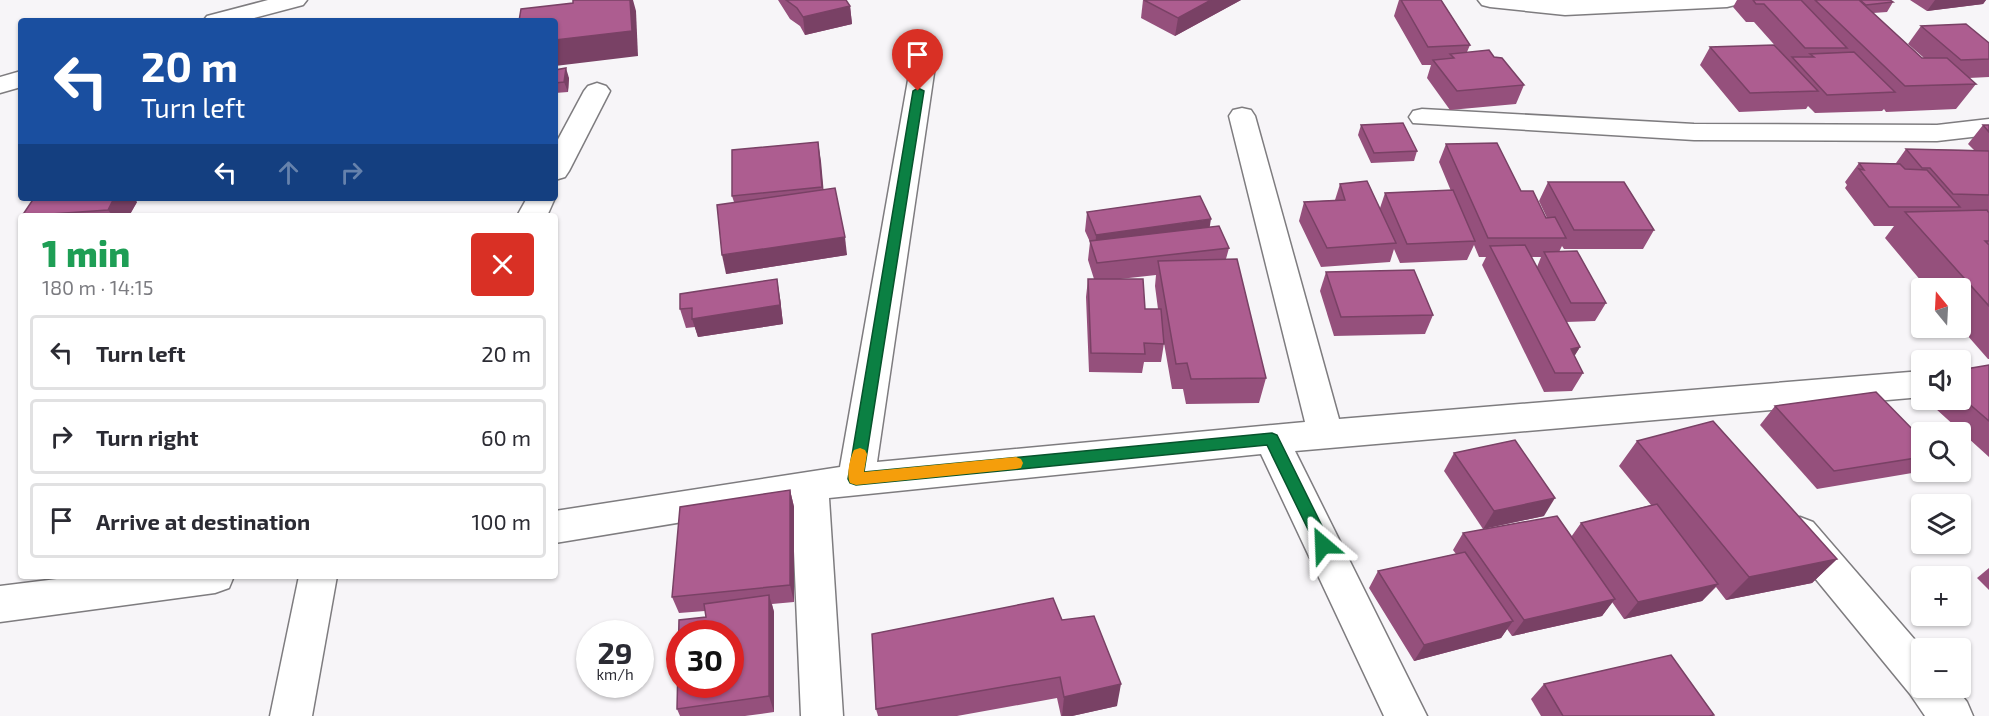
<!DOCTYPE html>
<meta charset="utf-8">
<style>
:root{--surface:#fff;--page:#f2f2f3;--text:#2b2b33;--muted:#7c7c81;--line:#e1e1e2}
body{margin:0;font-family:"Exo 2",sans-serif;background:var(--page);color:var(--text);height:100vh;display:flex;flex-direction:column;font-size:22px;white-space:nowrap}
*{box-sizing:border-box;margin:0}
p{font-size:20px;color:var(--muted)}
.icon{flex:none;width:33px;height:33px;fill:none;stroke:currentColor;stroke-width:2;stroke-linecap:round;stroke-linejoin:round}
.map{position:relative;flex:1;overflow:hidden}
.details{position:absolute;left:18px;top:213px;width:540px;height:366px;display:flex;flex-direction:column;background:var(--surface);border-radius:6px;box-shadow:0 2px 4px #0004}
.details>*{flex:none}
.top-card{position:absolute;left:18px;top:18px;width:540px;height:183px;border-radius:6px;box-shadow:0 2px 4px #0004;background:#1a4fa0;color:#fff;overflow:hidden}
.needle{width:39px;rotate:342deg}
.buttons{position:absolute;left:1911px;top:278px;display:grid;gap:12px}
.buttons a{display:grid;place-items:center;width:60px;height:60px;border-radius:6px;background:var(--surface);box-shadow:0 2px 4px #0004;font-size:30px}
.speed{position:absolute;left:576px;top:620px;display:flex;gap:12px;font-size:30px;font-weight:700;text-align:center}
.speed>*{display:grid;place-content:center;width:78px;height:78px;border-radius:50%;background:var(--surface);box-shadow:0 2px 4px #0004;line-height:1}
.speed small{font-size:15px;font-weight:400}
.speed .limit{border:9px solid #d22;background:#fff;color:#111}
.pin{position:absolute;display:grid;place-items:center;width:51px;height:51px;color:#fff;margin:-62px -26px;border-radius:50% 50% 50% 0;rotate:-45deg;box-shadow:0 0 6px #0007}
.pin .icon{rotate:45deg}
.me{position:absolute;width:66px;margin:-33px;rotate:334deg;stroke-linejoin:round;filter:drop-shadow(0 0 4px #0008)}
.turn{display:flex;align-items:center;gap:21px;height:126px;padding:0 24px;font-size:27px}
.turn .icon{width:78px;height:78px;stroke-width:2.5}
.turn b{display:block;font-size:42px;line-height:51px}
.lanes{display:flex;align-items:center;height:57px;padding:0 24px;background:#0003;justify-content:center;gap:30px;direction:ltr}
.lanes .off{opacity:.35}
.round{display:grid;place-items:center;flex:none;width:63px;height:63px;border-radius:6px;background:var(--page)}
.headline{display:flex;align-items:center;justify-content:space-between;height:102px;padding:0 24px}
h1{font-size:36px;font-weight:800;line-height:45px;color:#1e9e55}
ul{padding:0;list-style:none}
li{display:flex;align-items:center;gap:18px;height:75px;margin:0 12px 9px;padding:0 12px;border:3px solid var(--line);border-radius:6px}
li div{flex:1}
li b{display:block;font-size:22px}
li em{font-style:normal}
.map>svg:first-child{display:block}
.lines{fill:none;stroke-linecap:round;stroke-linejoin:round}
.street-casing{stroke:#7e7c7f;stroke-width:3}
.secondary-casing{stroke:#7e7c7f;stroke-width:3}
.street{fill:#fff;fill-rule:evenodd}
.secondary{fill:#fff;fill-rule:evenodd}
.wall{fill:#95507c;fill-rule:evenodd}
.shaded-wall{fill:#794165}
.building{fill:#ad5d90;stroke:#794165;stroke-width:1.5;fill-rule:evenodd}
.route{fill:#0b8043;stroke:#07532c;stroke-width:1.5}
.slow{fill:#f59e0b}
</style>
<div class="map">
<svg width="1989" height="716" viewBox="0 0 1989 716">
<rect width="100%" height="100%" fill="#f7f5f8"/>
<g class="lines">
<defs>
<g id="street">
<path d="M1478 0H1739L1735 5 1727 7 1565 15 1490 7 1482 5Z"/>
<path d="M926 39 935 41 938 46 877 462 1305 422 1229 116 1233 110 1242 108 1251 110 1255 116 1339 419 1922 371V397L1295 451 1427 716H1384L1261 454 829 498 843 716H801L792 504 555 543V511L840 467 914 46 917 41Z"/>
<path d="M597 83 606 86 610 91 569 171 565 177 555 180V145L584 91 588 86Z"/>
<path d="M1422 109 1694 124 1937 125 1989 119V135L1937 141 1694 140 1413 123 1409 117 1413 111Z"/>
<path d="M527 198 555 197V198L547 216H517Z"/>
<path d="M1800 517 1813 522 1922 648V687H1955L1967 702 1973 716H1925L1910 694 1787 544 1781 533 1787 522Z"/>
<path d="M81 576H234L229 588 215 593 0 622V586Z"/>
<path d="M299 576H337L312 716H270Z"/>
</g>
<g id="secondary">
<path d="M268 0H307L303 5 243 21H203L207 16Z"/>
<path d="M21 71V87L0 93V77Z"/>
</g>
</defs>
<use href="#street" class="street-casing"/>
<use href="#secondary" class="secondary-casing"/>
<use href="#street" class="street"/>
<use href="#secondary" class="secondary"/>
</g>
<g class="wall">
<path d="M778 0H846L850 6 852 24 805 35 800 26 790 19Z"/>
<path d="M1143 0H1241L1175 36 1141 18Z"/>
<path d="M1399 0H1441L1470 45 1467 52 1494 57 1524 85 1516 104 1450 110 1427 78 1431 65H1422L1394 16Z"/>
<path d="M1737 0H1890L1893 2 1887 12 1873 13 1922 58H1924L1908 44 1921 26 1989 43V77L1969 78 1976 84 1956 109 1886 112 1884 109 1882 111 1815 113 1808 106 1806 109 1739 112 1700 65 1710 47 1779 50 1754 22H1746L1733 7Z"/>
<path d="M1910 0H1986L1983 4 1927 11Z"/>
<path d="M555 70 569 78 568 92 555 93Z"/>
<path d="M1361 125 1417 151 1414 161 1371 163 1358 135Z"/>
<path d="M1983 125H1989V359H1988L1960 327V288H1927L1885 238 1894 226H1874L1845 188 1847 185 1845 182 1859 163H1896L1906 149 1974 150 1968 144Z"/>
<path d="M818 142 823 189 847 255 726 274 734 202 732 196Z"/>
<path d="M1446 144 1521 191 1546 218H1547L1539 201 1548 182 1654 230 1643 249H1564L1562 246 1559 252 1606 303 1595 321 1566 322 1580 347 1574 356 1583 373 1572 391 1544 392 1482 265 1486 257H1479L1474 245 1467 260 1400 263 1394 249 1390 262 1321 267 1299 221 1304 202 1335 200 1340 184 1380 208 1385 193 1451 191 1439 162ZM1531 257H1541L1537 267Z"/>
<path d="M198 198H241L200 201Z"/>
<path d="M137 202 129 216H22Z"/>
<path d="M1087 212 1210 228 1229 248 1226 259 1266 378 1259 403 1186 404 1183 389H1172L1164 343 1161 362H1144L1142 373 1089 372 1086 297 1088 279H1094L1088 260 1090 242 1085 231ZM1156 275 1155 286 1158 309H1145L1120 279Z"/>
<path d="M1326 272 1433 315 1425 334 1334 336 1320 291Z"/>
<path d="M780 298 783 324 698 337 695 327 686 328 680 309Z"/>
<path d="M1989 365V457L1925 399H1960V370Z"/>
<path d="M1775 406 1922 439V469L1918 472 1817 489 1760 425Z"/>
<path d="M1637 441 1837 559 1812 583 1726 600 1716 587 1702 601 1624 619 1612 602 1602 616 1512 636 1507 629 1501 638 1414 661 1369 588 1378 571 1456 554 1453 550 1463 533 1571 537 1581 523 1651 505 1619 466Z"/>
<path d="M1454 453 1544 516 1483 529 1444 471Z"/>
<path d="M790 490 794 507V602L772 604 774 612V712L745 716H680L677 709 706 617 705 611 679 613 672 597Z"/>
<path d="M1989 568V590L1977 578Z"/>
<path d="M1062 620 1117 706 1072 716H1061L1057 698 957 716H878L876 709Z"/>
<path d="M1544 684 1713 716H1541L1531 699Z"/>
</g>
<g class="shaded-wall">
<path d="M630 0H633L636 11 638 56 555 66V40Z"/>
<path d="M1211 0H1241L1175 36 1178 18Z"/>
<path d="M1935 0H1986L1983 4 1927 11Z"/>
<path d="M850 6 852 24 805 35 803 17Z"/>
<path d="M566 68 569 78 568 92 564 82Z"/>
<path d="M818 142 821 161 825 206 822 187Z"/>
<path d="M114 198H134L137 202 129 216H113L108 210Z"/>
<path d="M1211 219 1208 238 1095 254 1096 235Z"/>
<path d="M845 237 847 255 726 274 722 255Z"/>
<path d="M777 279 780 298 783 324 698 337 692 319Z"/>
<path d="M1580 347 1569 365 1571 349Z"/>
<path d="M790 490 794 507V602L790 585Z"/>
<path d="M1555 498 1544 516 1483 529 1494 511Z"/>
<path d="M1837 559 1812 583 1726 600 1749 577Z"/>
<path d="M1718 584 1702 601 1624 619 1638 602Z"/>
<path d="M769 595 774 612V712L769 696Z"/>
<path d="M1615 599 1602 616 1512 636 1524 620Z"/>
<path d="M1513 621 1501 638 1414 661 1424 645Z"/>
<path d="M1121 684 1117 706 1072 716H1062L1064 697Z"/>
</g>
<g class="building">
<path d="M573 0H630L632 31 555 40V21H519L521 9 573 3Z"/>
<path d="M786 0H846L850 6 803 17 797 8Z"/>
<path d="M1144 0H1211L1178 18Z"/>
<path d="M1401 0H1441L1470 45 1428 47Z"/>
<path d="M1753 0H1801L1847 48H1805L1764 4H1756Z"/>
<path d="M1815 0H1859L1922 58H1947L1976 84 1905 86Z"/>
<path d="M1860 0H1890L1893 2 1866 5Z"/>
<path d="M1966 24 1989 43V59L1961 60 1921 26Z"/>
<path d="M1774 45 1818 91 1750 93 1710 47Z"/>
<path d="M1489 50 1494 57 1502 58 1524 85 1457 91 1433 60 1454 58 1450 54Z"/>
<path d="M1854 52 1895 92 1827 95 1792 57H1814L1810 54Z"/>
<path d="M566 68 564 82 555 83V70Z"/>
<path d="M1403 123 1417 151 1374 153 1361 125Z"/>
<path d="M1983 125H1989V132Z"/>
<path d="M818 142 822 187 732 196V150Z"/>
<path d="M1497 143 1521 191H1533L1546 218 1555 217 1566 238H1488L1446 144Z"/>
<path d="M1906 149 1989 151V195L1953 194 1930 168H1922Z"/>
<path d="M1859 163 1900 164 1905 169 1927 170 1960 207H1889L1859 169 1864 170Z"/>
<path d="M1367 181 1396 243 1327 248 1304 202 1345 200 1340 184Z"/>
<path d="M1548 182H1624L1654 230H1574Z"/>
<path d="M835 188 845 237 722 255 717 205Z"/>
<path d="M1453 190 1475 241 1407 244 1385 193Z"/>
<path d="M1200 196 1211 219 1096 235 1087 212Z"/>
<path d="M34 198H114L108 210 22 216Z"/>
<path d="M1987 210 1989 213V241H1985L1989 245V306L1905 212Z"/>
<path d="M1219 226 1229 248 1097 263 1090 241Z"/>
<path d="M1525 245 1580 347 1571 349 1583 373H1555L1490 246Z"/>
<path d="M1577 251 1606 303H1571L1544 252Z"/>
<path d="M1237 259 1266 378 1191 379 1187 363 1176 364 1158 261Z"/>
<path d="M1414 270 1433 315 1341 317 1326 272Z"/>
<path d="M777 279 780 305 692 319V308L680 309V294Z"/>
<path d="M1088 279H1143L1145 309H1161L1164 344 1144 343 1145 354 1091 353Z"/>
<path d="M1989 365V421L1960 396V370Z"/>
<path d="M1876 392 1922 439V457L1834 471 1775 406Z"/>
<path d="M1713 421 1837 559 1749 577 1637 441Z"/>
<path d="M1515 440 1555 498 1494 511 1454 453Z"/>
<path d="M790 490V585L672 597 680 507Z"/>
<path d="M1657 504 1718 584 1638 602 1581 523Z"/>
<path d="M1557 516 1615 599 1524 620 1463 533Z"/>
<path d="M1465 552 1513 621 1424 645 1378 571Z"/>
<path d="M769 595V696L677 709 679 620 706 617 704 604ZM680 633H730V684H680Z"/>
<path d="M1053 598 1062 620 1094 616 1121 684 1064 697 1060 677 876 709 872 634Z"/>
<path d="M1671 655 1714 715 1709 716H1563L1544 684Z"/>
</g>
<path class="route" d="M918 88 924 91 864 472 1272 433 1277 435 1329 540 1331 545 1329 550 1323 552 1318 550 1267 445 856 485 850 483 848 479 913 91Z"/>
<path class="slow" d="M860 448 865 450 867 454 864 472 1016 457 1021 459 1023 463 1021 468 1016 469 856 485 850 483C846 475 850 458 854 450Z"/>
</svg>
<div class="buttons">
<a><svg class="needle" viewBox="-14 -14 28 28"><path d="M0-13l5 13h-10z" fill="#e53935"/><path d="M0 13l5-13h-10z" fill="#7c7c81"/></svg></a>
<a><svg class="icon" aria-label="sound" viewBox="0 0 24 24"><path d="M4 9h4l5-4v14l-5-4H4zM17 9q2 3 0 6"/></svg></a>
<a><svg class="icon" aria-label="search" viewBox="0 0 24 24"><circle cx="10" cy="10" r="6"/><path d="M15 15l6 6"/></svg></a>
<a><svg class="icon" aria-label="layers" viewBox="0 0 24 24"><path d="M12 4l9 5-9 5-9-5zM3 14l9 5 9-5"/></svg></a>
<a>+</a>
<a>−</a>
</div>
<div class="speed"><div>29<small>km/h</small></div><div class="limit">30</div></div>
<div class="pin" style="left:918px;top:91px;background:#d93025"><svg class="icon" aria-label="arrive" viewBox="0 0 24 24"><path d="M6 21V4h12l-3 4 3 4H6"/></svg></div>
<svg class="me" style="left:1323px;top:545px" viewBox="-20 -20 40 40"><path d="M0-17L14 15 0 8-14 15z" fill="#0b8043" stroke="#fff" stroke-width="4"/></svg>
<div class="top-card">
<div class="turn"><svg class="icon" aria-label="left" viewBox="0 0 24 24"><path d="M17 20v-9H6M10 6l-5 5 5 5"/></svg><div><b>20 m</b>Turn left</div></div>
<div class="lanes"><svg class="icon" aria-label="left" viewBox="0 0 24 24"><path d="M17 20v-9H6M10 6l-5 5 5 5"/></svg><svg class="icon off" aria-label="ahead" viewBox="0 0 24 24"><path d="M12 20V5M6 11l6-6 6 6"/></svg><svg class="icon off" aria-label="right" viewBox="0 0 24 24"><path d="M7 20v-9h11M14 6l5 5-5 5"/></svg></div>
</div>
<section class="details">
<div class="headline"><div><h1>1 min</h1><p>180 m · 14:15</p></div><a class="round" style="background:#d93025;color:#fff"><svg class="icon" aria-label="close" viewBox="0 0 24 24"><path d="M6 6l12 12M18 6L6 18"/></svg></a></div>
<ul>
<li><svg class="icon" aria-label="left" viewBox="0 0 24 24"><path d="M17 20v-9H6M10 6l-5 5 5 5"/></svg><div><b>Turn left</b></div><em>20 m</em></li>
<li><svg class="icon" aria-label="right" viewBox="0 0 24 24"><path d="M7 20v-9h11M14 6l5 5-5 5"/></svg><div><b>Turn right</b></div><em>60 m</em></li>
<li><svg class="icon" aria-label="arrive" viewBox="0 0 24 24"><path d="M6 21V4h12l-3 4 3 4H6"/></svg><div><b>Arrive at destination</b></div><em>100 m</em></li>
</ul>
</section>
</div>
